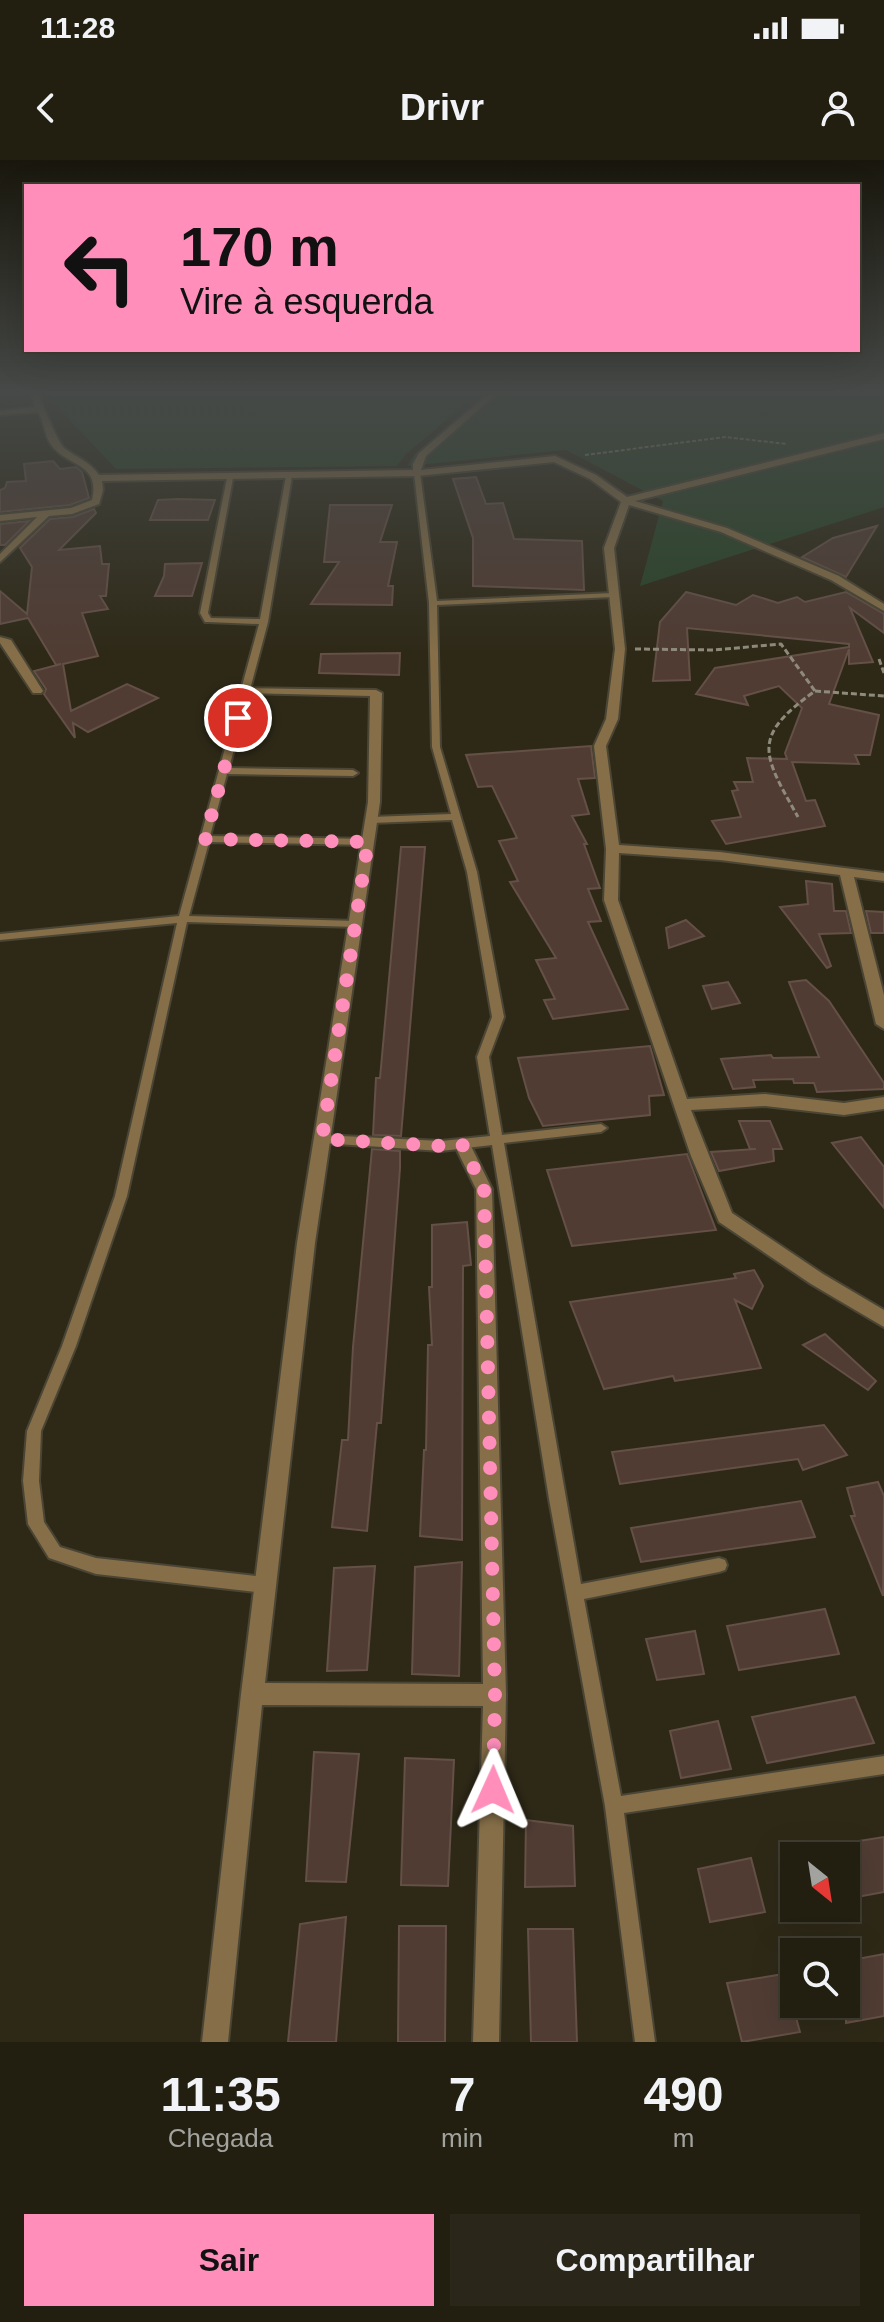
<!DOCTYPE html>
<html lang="pt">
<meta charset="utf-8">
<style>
:root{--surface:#221f11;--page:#2a271a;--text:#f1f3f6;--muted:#a2a29f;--line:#3f3d31;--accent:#ff8eba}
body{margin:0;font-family:Arial,sans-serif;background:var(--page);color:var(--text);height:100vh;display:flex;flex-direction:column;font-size:30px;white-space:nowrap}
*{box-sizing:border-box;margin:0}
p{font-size:26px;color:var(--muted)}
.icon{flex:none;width:44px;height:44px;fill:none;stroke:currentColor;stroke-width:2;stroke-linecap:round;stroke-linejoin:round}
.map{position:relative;height:1882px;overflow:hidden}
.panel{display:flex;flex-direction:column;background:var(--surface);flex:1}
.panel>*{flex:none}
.banner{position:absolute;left:24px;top:24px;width:836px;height:168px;border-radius:0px;box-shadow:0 8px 32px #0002,0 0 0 2px var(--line);background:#ff8eba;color:#111;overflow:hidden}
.needle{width:52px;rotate:150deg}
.buttons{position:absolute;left:780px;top:1682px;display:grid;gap:16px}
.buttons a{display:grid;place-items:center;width:80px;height:80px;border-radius:0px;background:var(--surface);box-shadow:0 8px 32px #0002,0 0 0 2px var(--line);font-size:40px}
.pin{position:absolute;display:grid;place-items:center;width:68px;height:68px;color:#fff;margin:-34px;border:4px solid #fff;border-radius:50%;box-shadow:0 2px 8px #0007}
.me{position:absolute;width:88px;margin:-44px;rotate:1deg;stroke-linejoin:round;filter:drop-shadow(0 0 6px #0008)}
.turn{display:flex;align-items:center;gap:28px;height:168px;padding:0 24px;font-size:36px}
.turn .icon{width:104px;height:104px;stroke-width:2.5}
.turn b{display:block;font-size:56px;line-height:68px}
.eta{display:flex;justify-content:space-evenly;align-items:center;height:136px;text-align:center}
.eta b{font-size:48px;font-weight:800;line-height:56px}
.primary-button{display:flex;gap:16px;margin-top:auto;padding:16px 24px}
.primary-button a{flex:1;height:92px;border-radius:0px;background:var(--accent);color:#111;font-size:32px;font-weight:800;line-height:92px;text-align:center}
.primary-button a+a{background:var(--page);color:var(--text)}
.status{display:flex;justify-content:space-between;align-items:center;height:56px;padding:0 40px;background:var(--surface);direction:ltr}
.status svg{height:22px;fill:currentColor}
header{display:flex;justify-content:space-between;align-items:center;height:104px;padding:0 24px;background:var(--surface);font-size:36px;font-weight:800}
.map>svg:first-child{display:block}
.green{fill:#294428}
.building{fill:#503c33;stroke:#645046;stroke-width:2}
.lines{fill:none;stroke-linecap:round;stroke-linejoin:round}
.lane-casing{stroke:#4a4534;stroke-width:4}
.street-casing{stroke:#4a4534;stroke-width:4}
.path-far1{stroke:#8f8b7c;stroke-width:2;stroke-dasharray:4 2;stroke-linecap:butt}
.path{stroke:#8f8b7c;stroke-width:3;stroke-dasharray:6 3;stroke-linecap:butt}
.lane{fill:#856e48;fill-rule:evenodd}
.street{fill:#856e48;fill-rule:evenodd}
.route{stroke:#ff8eba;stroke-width:14;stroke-dasharray:0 25.2}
</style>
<div class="status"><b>11:28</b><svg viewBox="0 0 49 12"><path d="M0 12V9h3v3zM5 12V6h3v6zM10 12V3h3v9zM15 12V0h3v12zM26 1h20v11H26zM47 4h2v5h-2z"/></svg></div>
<header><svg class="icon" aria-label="back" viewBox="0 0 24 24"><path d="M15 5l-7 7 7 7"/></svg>Drivr<svg class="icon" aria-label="person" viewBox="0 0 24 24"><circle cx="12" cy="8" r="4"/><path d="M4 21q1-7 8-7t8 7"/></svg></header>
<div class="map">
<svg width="884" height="1882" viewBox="0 0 884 1882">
<rect width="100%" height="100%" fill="#2e2917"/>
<g class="green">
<path d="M51 230H482L406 294 397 306 116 309 49 238Z"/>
<path d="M491 230H884V347L640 426 663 341 566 290 407 306 414 295Z"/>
</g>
<g class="building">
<path d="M53 301 60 309 76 307 82 312 89 338 70 345 0 352V330L5 328 7 322 26 321 24 304Z"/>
<path d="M476 317 486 344 503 343 514 379 582 381 584 430 473 426V378L453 319Z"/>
<path d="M178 339 215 340 208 360H150L158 340Z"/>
<path d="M330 345H392L380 382H397L388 426H393L392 445 311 444 339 402H324Z"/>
<path d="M94 349 96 353 59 390 100 386 102 404H109L106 436H100L108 449 82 453 98 496 63 504 71 551 127 524 158 538 88 572 73 563 75 578 44 534 46 529 34 511 61 504 56 505 28 458 0 464V431L27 454 32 407 20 388 50 359 73 357Z"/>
<path d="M29 361 5 385H0V364Z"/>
<path d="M877 366 846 417 802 397 833 378Z"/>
<path d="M202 403 192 436H155L164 416 165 404Z"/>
<path d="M686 432 736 445 753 435 778 443 797 437 805 442 846 432 884 454V473L850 448 873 502 849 504V489L829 544 879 555 870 595H855L859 604 792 602 806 641 815 640 825 666 726 684 712 661 741 657 732 631 738 630 734 622H753L747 598 787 599 785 593 802 548 779 526 744 536 748 545 696 534 715 508 849 487V484L687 468 690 520 653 521 660 462Z"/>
<path d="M400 493 399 515 319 513 321 494Z"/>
<path d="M591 586 595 618 578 619 589 654 572 656 587 684H584L600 728 588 729 601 761 588 762 628 849 553 859 544 840 555 839 536 800 556 798 510 722 518 721 499 681 517 678 492 626 478 627 466 595Z"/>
<path d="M401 687H425L401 976 373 975 376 918H380Z"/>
<path d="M806 721 832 724 834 751H846L851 773 819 774 831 806 827 808 780 747 808 744Z"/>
<path d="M866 751 884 752V773H871Z"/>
<path d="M686 760 704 776 669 788 666 768Z"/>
<path d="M806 820 829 841 884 923V929L817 932 814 923H794L793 919 753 920 755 927 733 929 721 899 771 895 773 898 819 897 789 822Z"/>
<path d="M728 822 740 843 712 849 703 826Z"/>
<path d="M650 886 664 935 649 936 650 955 543 966 529 938 518 898Z"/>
<path d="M739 961H770L782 989H773L774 1001 719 1011 711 992 756 989H750Z"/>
<path d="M861 977 884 1007V1048L832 983Z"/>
<path d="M372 989 400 991V1008L381 1263H377L367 1371 332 1367 342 1280H348L353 1187Z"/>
<path d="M687 994 716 1070 572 1086 547 1010Z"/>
<path d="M467 1062 471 1105 463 1106 462 1380 420 1376 424 1290H426L428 1185H432L429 1127H432V1065Z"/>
<path d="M754 1110 763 1126 752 1149 735 1140 761 1208 675 1221 673 1216 604 1229 570 1142 736 1118 734 1114Z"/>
<path d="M825 1174 876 1221 868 1230 803 1185Z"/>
<path d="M824 1265 847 1295 803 1310 798 1299 620 1324 612 1292Z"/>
<path d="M878 1322 884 1336 883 1436 851 1356H855L847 1328Z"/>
<path d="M801 1341 815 1377 641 1402 631 1368Z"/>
<path d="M462 1402 459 1516 412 1514 415 1407Z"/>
<path d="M375 1406 367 1510 327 1511 334 1408Z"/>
<path d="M825 1449 839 1494 739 1510 727 1466Z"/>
<path d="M695 1471 704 1514 657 1520 646 1479Z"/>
<path d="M855 1537 874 1583 767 1603 752 1557Z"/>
<path d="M718 1561 731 1609 681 1618 670 1571Z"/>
<path d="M314 1592 359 1594 346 1722 306 1721Z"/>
<path d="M405 1598 454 1600 448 1726 401 1725Z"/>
<path d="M526 1660 573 1666 575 1726 525 1727Z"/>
<path d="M884 1677V1732L846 1739V1683Z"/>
<path d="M751 1698 765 1752 710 1762 698 1709Z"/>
<path d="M346 1757 336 1882H288L300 1764Z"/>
<path d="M399 1766H446L445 1882H398Z"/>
<path d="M528 1769H573L577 1882H531Z"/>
<path d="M884 1794V1856L846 1863V1801Z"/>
<path d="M784 1814 800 1872 742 1882 727 1823Z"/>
</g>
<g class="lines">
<defs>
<g id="lane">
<path d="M417 311 420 313 437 441 613 433 617 435 613 437 437 445 440 587 477 712 504 857 489 897 502 975 601 964 607 968 601 972 504 983 581 1424 719 1398 725 1400 727 1405 725 1410 719 1412 584 1439 621 1636 884 1596V1614L624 1653 655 1882H635L605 1646 549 1339 492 985 441 991 322 983 316 979 322 975 441 981 490 976 477 897 492 857 467 712 452 660 371 663 366 660 371 657 451 654 432 587 429 443 414 313Z"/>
<path d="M289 314 292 316 268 462 229 608 353 610 358 613 353 616 227 614 210 676 368 679 373 682 368 685 209 682 189 756 356 761 361 764 356 767 187 762 127 1036 76 1186 41 1271 39 1321 44 1362 60 1387 96 1398 265 1417 271 1420 273 1425 271 1430 265 1433 96 1414 49 1398 28 1364 23 1321 27 1271 62 1186 115 1036 177 763 0 780V774L179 756 259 464 208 462H205L200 453 227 318 230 316 233 318 208 453 211 458 260 459 286 316Z"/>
</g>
<g id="street">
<path d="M30 230H38C39 239 58 282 64 288 76 297 90 302 99 315L413 310V304L419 293 493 230H501L426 296 421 310 555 296 596 315 627 337 884 273V279L635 341 727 368 839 416 884 444V451L831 420 721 372 629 345 614 388 625 489 618 559 606 586 619 685 720 692 884 713V721L854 717 884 835V869L876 864 840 715 720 700 619 693 618 740 687 939 765 934 844 943 884 937V949L844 955 765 946 691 950 732 1053 823 1114 884 1150V1167L811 1124 719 1062 691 996 604 740 606 689 594 586 606 559 615 489 604 388 621 342 590 319 554 302 417 316 102 321 103 330 99 344 72 354 49 356 0 402V394L37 357 0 361V355L71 348 92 340C101 301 66 308 50 283 44 273 44 261 38 252L0 255V251L35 247Z"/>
<path d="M0 477 11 480 43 531 41 533H33L0 483Z"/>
<path d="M245 528 376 530 382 533 380 642 315 1083 265 1523 483 1524 476 1029 454 984 456 980H468L492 1029 506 1535 499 1882H473L483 1546 262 1545 228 1882H202L241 1534 297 1083 368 642 370 536 241 533V529Z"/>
</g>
</defs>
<use href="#lane" class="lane-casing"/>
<use href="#street" class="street-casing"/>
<path class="path-far1" d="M585 295 725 277 787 284"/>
<g class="path">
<path d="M635 489 714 490 781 484 815 531C751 577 762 593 798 657"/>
<path d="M879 499 884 513"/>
<path d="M815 531 884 536"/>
</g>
<use href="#lane" class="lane"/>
<use href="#street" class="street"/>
</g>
<linearGradient id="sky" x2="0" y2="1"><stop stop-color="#19170d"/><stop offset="0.47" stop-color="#464947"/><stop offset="1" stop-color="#464947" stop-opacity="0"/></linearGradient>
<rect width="884" height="493" fill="url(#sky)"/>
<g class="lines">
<path class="route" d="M238 558 205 679 368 682 322 979 441 986 462 984 484 1029 495 1535 493 1630"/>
</g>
</svg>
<div class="buttons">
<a><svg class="needle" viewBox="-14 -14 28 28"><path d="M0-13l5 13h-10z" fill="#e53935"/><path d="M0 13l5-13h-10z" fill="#a2a29f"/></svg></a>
<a><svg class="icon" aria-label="search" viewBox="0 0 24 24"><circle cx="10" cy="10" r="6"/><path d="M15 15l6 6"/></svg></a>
</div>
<div class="pin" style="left:238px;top:558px;background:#d93025"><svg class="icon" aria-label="arrive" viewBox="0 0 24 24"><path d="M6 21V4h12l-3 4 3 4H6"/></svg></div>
<svg class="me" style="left:493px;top:1630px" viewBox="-20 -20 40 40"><path d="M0-17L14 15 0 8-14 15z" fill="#ff8eba" stroke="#fff" stroke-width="4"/></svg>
<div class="banner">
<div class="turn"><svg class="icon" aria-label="left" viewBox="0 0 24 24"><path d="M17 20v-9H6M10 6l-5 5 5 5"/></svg><div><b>170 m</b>Vire à esquerda</div></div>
</div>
</div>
<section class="panel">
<div class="eta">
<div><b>11:35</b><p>Chegada</p></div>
<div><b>7</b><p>min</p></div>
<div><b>490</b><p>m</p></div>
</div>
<div class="primary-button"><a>Sair</a><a>Compartilhar</a></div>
</section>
